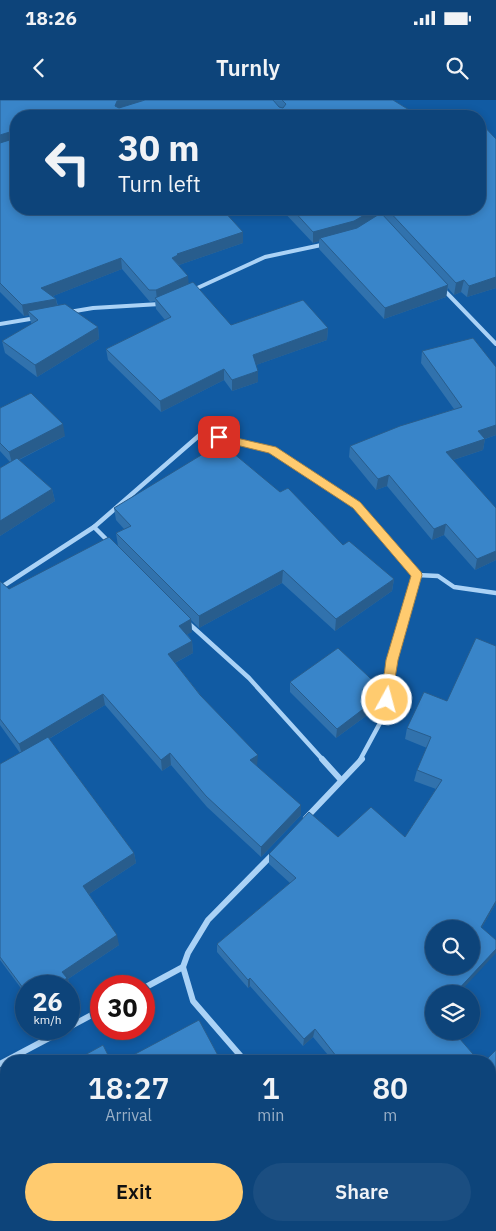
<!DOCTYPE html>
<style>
:root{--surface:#0d447a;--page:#1b4e81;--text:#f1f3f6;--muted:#9ab0c7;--line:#2d5c8b;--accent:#ffcb6f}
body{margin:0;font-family:"IBM Plex Sans",sans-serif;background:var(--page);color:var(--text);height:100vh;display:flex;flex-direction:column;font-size:19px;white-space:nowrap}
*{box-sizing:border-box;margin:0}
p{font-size:16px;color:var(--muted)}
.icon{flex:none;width:28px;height:28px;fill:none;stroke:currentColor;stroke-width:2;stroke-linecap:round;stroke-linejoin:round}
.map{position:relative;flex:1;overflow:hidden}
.details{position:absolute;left:0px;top:955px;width:496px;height:176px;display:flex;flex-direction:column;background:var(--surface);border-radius:20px 20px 0 0;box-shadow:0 2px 8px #0003,0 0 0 1px var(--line)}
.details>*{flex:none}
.guide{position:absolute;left:10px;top:10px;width:476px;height:105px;border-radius:20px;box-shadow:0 2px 8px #0003,0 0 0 1px var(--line);background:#0d447a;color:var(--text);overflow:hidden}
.controls{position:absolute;left:425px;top:820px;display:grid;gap:10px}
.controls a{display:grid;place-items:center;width:55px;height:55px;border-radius:50%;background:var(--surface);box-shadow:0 2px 8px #0003,0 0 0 1px var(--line);font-size:25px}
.speed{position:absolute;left:15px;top:875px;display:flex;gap:10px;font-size:25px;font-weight:700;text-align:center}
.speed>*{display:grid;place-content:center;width:65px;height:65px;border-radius:50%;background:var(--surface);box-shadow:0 2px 8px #0003,0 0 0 1px var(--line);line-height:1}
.speed small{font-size:12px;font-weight:400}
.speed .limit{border:8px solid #d22;background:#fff;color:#111}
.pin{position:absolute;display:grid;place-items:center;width:42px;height:42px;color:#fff;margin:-21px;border-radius:10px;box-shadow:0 2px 8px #0006}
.me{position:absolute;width:55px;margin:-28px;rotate:7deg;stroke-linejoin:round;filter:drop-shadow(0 0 4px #0008)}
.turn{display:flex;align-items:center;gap:18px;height:105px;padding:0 25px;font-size:22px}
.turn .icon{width:65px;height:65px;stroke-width:2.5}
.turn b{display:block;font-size:35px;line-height:42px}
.eta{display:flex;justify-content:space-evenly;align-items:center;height:85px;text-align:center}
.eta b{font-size:30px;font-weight:600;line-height:35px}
.action{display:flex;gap:10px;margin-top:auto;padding:10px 25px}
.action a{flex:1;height:58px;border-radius:30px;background:var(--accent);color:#111;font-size:20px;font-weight:600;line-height:58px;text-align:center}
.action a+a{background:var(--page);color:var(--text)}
.status{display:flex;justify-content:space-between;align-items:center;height:35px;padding:0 25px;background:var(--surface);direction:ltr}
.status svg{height:14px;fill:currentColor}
header{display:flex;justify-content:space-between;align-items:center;height:65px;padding:0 25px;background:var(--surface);font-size:22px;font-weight:600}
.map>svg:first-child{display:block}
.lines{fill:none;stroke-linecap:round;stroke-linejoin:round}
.minor-far2{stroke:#aad2f6;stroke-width:4}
.minor-far1{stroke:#aad2f6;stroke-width:4.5}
.minor{stroke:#aad2f6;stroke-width:6}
.wall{fill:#3172ad;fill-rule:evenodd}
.shaded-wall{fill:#285d8d}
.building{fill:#3985c9;stroke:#285d8d;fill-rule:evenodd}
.route{fill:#ffcb6f;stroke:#a68448}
</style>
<div class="status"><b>18:26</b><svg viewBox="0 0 49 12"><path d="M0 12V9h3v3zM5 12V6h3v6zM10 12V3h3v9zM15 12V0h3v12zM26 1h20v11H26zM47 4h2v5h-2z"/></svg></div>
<header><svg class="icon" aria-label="back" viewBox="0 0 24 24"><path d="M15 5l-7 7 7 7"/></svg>Turnly<svg class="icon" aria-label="search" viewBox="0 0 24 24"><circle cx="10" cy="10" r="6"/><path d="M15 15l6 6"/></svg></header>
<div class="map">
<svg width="496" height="1131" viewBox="0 0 496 1131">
<rect width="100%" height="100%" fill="#115ba3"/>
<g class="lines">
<g class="minor-far2">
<path d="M443 189 496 244"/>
<path d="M193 190 265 157 326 144"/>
<path d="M69 212 93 208 160 204"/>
<path d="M0 224 36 218"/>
</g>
<g class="minor-far1">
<path d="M94 427 109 442"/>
<path d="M0 488 94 427 202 333 272 350 356 405 417 475"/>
<path d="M186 521 249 578 323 660"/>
<path d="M360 660 380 623 387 600 392 560 417 475 438 476 454 487 496 493"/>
</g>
<g class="minor">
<path d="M322 659 341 680"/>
<path d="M306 718 362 659"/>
<path d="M144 888 183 867"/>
<path d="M69 927 101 910"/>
<path d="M245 961 193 901 183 867 188 853 208 820 273 754"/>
<path d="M0 964 66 929"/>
<path d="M401 1125 406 1131"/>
</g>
</g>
<g class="wall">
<path d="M0 0H393L419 16H16V109L243 143 179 165 188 184 231 225 328 228 327 240 256 265 258 282 232 291 224 280 161 312 108 260 106 249 165 220 156 209 155 201 150 202 122 169 53 196 56 199 58 206 98 227 99 239 37 277 5 253 2 241 32 224 31 223 29 215 24 216 0 192Z"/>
<path d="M496 39V188L467 197 461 192 454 195 448 188 446 197 384 219 319 149V141L313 143 281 109H480ZM376 109 380 114 375 117Z"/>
<path d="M422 251 496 267V335L485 339 483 350 453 360 496 408V460L475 470 444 435 432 440 387 386 376 390 349 357 350 346 454 309 421 263Z"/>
<path d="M0 308 65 336 19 360 52 389 55 401 0 436V368L10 362 0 351Z"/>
<path d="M114 408 343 445 394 479 392 491 335 531 282 483 199 528 118 446 116 433 124 429 116 420Z"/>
<path d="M0 481 9 489 191 519 192 532 187 534 192 541 193 553 175 563 257 666 301 715 261 757 207 707 171 665 162 671 105 605 49 639 134 753 136 763 89 794 119 845 68 879 70 887 26 886V895L0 860V664L20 653 0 625Z"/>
<path d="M496 546V803L482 827 434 894V931L479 961H333L313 937 303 946 250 886 248 888 217 852V844L290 783 269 764V754L338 737H405L436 689 414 681 417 670 427 648 405 639 407 628 447 601Z"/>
<path d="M290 582 384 591 381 605 336 638 290 592Z"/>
<path d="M238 1125H354L357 1131H241Z"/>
<path d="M465 1125H490L496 1131H470Z"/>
</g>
<g class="shaded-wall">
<path d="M120 0H157L118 12 115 6 117 1Z"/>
<path d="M13 31 15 42 0 47V35Z"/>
<path d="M375 109H376L375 119 353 133 320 138 319 141 313 143V132Z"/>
<path d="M243 132V143L179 165 172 158 177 154Z"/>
<path d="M121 158 122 169 43 200 41 188Z"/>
<path d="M188 176 189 187 157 201 156 190Z"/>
<path d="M496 177V188L467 197 469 186Z"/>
<path d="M464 180 461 192 454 195 456 183Z"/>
<path d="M448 185 446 197 384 219 385 208Z"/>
<path d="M56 199 58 210 28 211 29 215 24 216 22 205Z"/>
<path d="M98 227 99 239 37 277 35 265Z"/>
<path d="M328 228 327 240 253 266V255Z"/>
<path d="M224 269V280L161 312 160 301Z"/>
<path d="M258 271V282L232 291V280Z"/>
<path d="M63 324 65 336 12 363 9 352Z"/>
<path d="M496 325V335L476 342 478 331Z"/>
<path d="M485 339 483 350 444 363 446 352Z"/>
<path d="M389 375 387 386 376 390 378 379Z"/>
<path d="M52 389 55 401 0 436V421Z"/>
<path d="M446 424 444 435 432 440 434 429Z"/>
<path d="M496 451V460L475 470 477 459Z"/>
<path d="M283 470 282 483 199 528V516Z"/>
<path d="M394 479 392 491 335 531 336 519Z"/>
<path d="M191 519 192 532 180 538 179 526Z"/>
<path d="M192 541 193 553 169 566 168 554Z"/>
<path d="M384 591 381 605 336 638 337 629Z"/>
<path d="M103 594 105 605 22 655 19 644Z"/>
<path d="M170 653 171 665 162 671 161 660Z"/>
<path d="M258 655 257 666 250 660Z"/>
<path d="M301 705V715L261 757V747Z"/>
<path d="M134 753 136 763 86 796 83 786Z"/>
<path d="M496 801V803L477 836 481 827Z"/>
<path d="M117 835 119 845 68 879 70 887 69 888V886H56L62 872Z"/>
<path d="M496 849V853L458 894H454Z"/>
<path d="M250 878V886L248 888V880Z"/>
<path d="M315 929 313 937 303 946 304 939Z"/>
<path d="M212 1125H221L211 1131H202Z"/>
</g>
<g class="building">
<path d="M0 0H120L117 1 115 6 119 8 145 0H273L279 7 283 8 286 4 282 0H393L419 16H16V32L13 31 0 35Z"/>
<path d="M480 22 496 39V177L469 186 464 180 456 183 387 109H480Z"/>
<path d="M16 36V109H222L243 132 177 154 178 155 172 158 188 176 156 190H149L121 158 41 188 56 199 22 205 0 183V43L16 38Z"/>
<path d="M292 109H375L354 121 313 132Z"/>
<path d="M381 113 448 185 385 208 320 138 357 128Z"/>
<path d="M193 182 231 225 303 200 328 228 253 255 258 271 232 280 224 269 160 301 106 249 171 217 155 198Z"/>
<path d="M65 204 98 227 35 265 2 241 38 220 28 211Z"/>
<path d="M473 238 496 267V325L478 331 485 339 446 352 496 408V451L477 459 446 424 434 429 389 375 378 379 350 346 400 326 462 307 422 251Z"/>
<path d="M31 293 63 324 9 352 0 343V308Z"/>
<path d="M221 343 280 392 288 388 343 445 349 441 394 479 336 519 283 470 199 516 116 433 131 426 114 408Z"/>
<path d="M17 358 52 389 0 421V368Z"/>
<path d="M109 437 191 519 179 526 192 541 168 554 200 595 258 655 250 660 301 705 261 747 206 696 170 653 161 660 103 594 19 644 0 619V481L9 489Z"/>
<path d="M476 538 496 546V801L481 827 496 840V849L454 894H434V931H453L479 961H340L315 929 304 939 250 878 248 880 217 844 296 778 269 754 309 712 338 737 371 707 405 737 442 680 417 670 431 637 407 628 424 592 447 601ZM434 829H471V866H434Z"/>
<path d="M338 548 384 591 383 594 337 629 290 582Z"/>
<path d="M48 637 134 753 83 786 117 835 62 872 67 878 56 886H26V892L0 857V664Z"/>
<path d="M199 920 221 961H122Z"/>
<path d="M103 945 111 961H74Z"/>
<path d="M496 950V1131H478L473 1125H490V961H485Z"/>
<path d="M6 1000V1125H212L202 1131H0V1004Z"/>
<path d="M240 1125H354L357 1131H243Z"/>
</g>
<path class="route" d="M219 334 276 347 360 402 421 472 422 475 398 560 391 603H383L381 600 386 560 411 476 353 408 269 353 216 340V335Z"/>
</svg>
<div class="controls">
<a><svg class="icon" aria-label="search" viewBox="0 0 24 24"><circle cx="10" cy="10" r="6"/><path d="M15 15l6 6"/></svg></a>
<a><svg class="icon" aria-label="layers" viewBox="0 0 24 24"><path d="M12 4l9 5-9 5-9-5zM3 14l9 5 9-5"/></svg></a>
</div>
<div class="speed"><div>26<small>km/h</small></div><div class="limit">30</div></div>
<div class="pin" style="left:219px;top:337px;background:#d93025"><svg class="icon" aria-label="arrive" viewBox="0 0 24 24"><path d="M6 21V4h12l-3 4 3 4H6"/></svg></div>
<svg class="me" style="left:387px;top:600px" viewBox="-20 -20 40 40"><circle r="17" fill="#ffcb6f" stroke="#fff" stroke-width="3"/><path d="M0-11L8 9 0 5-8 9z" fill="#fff"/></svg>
<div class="guide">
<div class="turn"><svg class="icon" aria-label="left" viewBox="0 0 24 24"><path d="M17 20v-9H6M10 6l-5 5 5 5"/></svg><div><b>30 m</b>Turn left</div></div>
</div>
<section class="details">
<div class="eta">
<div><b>18:27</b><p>Arrival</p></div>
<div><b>1</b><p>min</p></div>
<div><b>80</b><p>m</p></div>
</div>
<div class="action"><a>Exit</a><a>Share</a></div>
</section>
</div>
